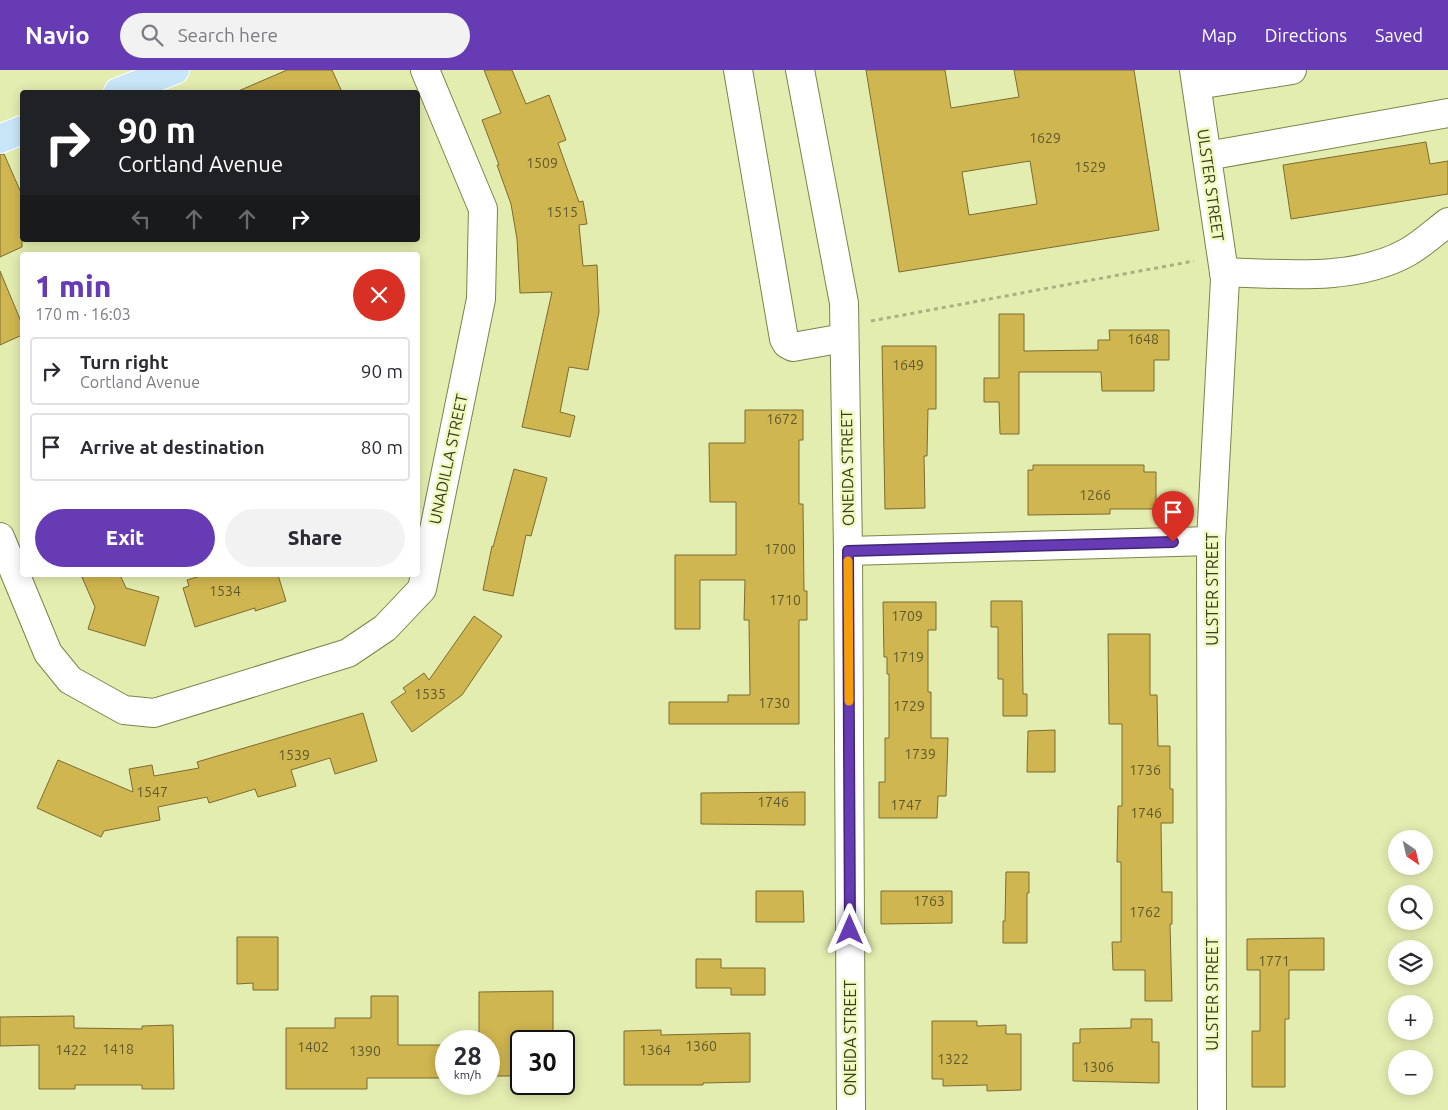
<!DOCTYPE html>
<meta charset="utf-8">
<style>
:root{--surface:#fff;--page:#f2f2f3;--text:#2b2b33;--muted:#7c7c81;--line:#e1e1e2;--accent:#663bb3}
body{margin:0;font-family:Ubuntu,sans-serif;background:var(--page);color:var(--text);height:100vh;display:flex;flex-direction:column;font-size:19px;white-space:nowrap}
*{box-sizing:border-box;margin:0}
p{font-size:16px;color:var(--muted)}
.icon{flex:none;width:28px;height:28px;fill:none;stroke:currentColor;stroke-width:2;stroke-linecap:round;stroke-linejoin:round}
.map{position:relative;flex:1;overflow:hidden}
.side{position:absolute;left:20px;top:182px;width:400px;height:325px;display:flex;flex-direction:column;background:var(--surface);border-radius:5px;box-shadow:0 2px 12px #0003}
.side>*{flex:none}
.guide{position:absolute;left:20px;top:20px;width:400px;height:152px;border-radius:5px;box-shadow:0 2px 12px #0003;background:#202124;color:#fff;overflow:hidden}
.needle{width:32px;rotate:146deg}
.fabs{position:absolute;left:1388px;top:760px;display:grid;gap:10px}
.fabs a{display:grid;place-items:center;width:45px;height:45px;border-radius:50%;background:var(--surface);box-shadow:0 2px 12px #0003;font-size:25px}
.speed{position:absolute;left:435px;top:960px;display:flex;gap:10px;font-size:25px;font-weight:700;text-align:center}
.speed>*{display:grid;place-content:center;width:65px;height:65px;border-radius:50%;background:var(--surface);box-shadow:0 2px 12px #0003;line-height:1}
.speed small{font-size:12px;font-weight:400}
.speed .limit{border:2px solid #111;border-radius:8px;background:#fff;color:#111}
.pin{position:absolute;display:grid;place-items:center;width:42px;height:42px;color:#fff;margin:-51px -21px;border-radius:50% 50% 50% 0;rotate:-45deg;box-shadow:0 0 5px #0007}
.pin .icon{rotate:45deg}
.me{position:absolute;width:55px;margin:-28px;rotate:0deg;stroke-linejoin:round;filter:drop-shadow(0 0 4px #0008)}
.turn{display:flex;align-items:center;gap:18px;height:105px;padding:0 15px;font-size:22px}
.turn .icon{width:65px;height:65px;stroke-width:2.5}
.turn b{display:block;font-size:35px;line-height:42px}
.lanes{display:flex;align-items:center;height:48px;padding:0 15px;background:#0003;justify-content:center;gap:25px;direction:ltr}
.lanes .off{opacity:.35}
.round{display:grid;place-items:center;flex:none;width:52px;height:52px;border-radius:26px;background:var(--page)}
.head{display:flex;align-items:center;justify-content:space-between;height:85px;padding:0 15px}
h1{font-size:30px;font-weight:800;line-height:38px;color:var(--accent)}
.button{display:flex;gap:10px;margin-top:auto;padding:10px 15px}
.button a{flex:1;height:58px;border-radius:30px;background:var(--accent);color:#fff;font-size:20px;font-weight:800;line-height:58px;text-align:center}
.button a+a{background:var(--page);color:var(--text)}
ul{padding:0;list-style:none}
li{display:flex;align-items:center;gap:15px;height:68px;margin:0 10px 8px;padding:0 5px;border:2px solid var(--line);border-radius:5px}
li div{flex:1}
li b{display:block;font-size:19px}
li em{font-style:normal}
header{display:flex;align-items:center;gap:30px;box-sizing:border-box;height:70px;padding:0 25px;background:var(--accent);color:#fff}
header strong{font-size:24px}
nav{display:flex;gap:28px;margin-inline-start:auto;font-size:18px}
.search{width:350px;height:45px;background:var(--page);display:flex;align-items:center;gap:12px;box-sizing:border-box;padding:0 18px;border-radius:28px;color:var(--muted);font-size:19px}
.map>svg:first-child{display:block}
.building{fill:#d0b650;stroke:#7b6c31;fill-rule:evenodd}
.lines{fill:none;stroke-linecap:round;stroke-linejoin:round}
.minor-casing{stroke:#7c844a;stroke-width:30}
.major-casing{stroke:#fff;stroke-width:30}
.path{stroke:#aab181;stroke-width:3;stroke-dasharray:4 4;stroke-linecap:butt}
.minor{stroke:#fff;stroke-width:28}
.major{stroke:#c8e6f8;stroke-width:28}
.route-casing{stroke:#422674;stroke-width:12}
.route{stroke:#663bb3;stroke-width:9}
.slow{stroke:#f59e0b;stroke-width:9}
.labels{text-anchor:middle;stroke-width:5;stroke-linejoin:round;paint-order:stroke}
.number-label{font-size:14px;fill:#5e5a2e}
.street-label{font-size:16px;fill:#383b23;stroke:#f1fabd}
</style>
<header>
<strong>Navio</strong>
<div class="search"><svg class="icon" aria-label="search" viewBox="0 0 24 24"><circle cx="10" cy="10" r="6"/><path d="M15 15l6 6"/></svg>Search here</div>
<nav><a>Map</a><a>Directions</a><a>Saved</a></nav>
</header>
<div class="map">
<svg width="1448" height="1040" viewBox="0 0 1448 1040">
<rect width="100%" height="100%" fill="#e4edb0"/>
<g class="building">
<path d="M287 0H332L342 22H236Z"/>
<path d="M484 0H512L526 34 549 25 566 70 558 73 579 132 583 131 587 154 579 155 583 196 597 195 599 242 588 300 569 297 560 342 575 346 570 367 522 357 552 222 520 223 517 169 511 134 497 95H499L482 50 501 43Z"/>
<path d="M866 0H945L951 38 1019 27 1014 0H1134L1159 160 899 202ZM1030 91 1037 134 969 145 962 102Z"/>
<path d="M1426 72 1430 94 1448 91V124L1291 149 1283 95Z"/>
<path d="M0 84H4L22 125V177L0 187Z"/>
<path d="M0 201 22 254V265L0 275Z"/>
<path d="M999 244H1024V281L1098 280V270H1110L1109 260H1169V290H1154V321H1102L1101 302H1019V364H1000L999 332H984V308H999Z"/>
<path d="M882 276H936V339H928L927 386H924L925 438 885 439Z"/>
<path d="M745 340H803V370H799V434H803L804 521H807V550H799V654H669V632H728V625H750L749 550H744L745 510H700V559H675V485H736V432H710L709 373H745Z"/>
<path d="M1033 395H1144V402H1156V439H1110V444L1028 445V400H1033Z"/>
<path d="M514 399 547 408 531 466 526 465 513 526 483 520 492 476 493 477Z"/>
<path d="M81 505H120L126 518 159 527 145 576 88 559 95 537Z"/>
<path d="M204 505H278L286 531 255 541V538L195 557 183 518 189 516 187 510Z"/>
<path d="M991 531H1022L1023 624H1027V646H1003V609H998V557H991Z"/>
<path d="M883 532H936V560H928V622H931V668H948L946 726H938L937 748H879V712H885V668H889V604H887V587H884Z"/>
<path d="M474 546 502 566 462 625 412 662 391 632 406 622 403 618 424 603 429 610Z"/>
<path d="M1108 564H1150V625H1157L1158 676H1170V719H1173V753H1161L1162 822H1172V854H1170L1172 931H1145V900H1113L1112 872H1121V792H1117L1118 736H1122V654H1109Z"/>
<path d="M363 643 377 691 335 704 330 688 291 700 296 716 258 727 255 719 209 733 207 727 158 737 160 750 104 761 101 767 37 738 58 690 133 722 129 699 152 695 154 706 199 698 197 692Z"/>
<path d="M1055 660V702H1027L1028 661Z"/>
<path d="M805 722V755L701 754V723Z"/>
<path d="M1006 802H1029V823H1027V873H1003V851H1005Z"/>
<path d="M756 821H803L804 852H756Z"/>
<path d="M881 821H952V853L881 854Z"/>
<path d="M237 867H278V920H253V913L237 914Z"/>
<path d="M1324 868V900H1289V949H1285V1017H1252V961H1260V900H1247V869Z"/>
<path d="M696 889H721V898H765V925H731V918H696Z"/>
<path d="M553 921V971H512V1006H489V971H479V922Z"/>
<path d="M371 926H398V975H446V1008H367V1019H286V958H335V948H371Z"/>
<path d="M74 946V958L142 959V956L173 955 174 1019H142V1015H75V1019H39V975L0 976V947Z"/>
<path d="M1131 949H1152V972H1159V1013L1073 1011V973H1080V959L1131 958Z"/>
<path d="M932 951H977V956L1006 955V964H1021V1020L987 1021V1015L943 1016V1009H932Z"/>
<path d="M661 960V965L750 963V1012L703 1013V1015H624V961Z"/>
</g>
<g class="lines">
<defs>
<g id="minor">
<path d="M738 0 784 269 787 274 793 277 844 268"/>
<path d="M800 0 844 233 848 481 851 1040"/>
<path d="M1194 0 1225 209 1211 471 1212 1040"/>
<path d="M1197 15 1292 0"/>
<path d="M1207 86 1448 43"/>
<path d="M1224 202C1283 204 1355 212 1408 182 1422 174 1435 162 1448 152"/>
<path d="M0 467 48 583 70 610 124 640 154 643 348 583 385 558 422 519 481 229 483 139 425 0"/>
<path d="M848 481 1211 471"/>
</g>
<g id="major">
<path d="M118 22 175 0"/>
<path d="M0 69 22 60"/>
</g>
</defs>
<use href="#minor" class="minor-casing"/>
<use href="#major" class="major-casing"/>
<path class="path" d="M871 251 1194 191"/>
<use href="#minor" class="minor"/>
<use href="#major" class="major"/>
</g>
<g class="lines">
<defs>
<path id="route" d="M850 860 848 481 1173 472"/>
</defs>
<use href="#route" class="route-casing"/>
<use href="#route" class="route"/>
<path class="slow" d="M848 491 849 631"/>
</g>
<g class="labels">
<g class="number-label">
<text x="1045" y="73">1629</text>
<text x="542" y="98">1509</text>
<text x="1090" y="102">1529</text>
<text x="562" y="147">1515</text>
<text x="1143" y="274">1648</text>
<text x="908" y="300">1649</text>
<text x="782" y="354">1672</text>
<text x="1095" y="430">1266</text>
<text x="780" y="484">1700</text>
<text x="225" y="526">1534</text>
<text x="785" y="535">1710</text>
<text x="907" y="551">1709</text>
<text x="908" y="592">1719</text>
<text x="430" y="629">1535</text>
<text x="774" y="638">1730</text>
<text x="909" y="641">1729</text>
<text x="920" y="689">1739</text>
<text x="294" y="690">1539</text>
<text x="1145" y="705">1736</text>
<text x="152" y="727">1547</text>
<text x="773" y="737">1746</text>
<text x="906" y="740">1747</text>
<text x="1146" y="748">1746</text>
<text x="929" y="836">1763</text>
<text x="1145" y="847">1762</text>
<text x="1274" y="896">1771</text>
<text x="701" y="981">1360</text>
<text x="313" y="982">1402</text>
<text x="118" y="984">1418</text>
<text x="71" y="985">1422</text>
<text x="655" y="985">1364</text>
<text x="365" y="986">1390</text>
<text x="953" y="994">1322</text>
<text x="1098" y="1002">1306</text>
</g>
<g class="street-label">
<text transform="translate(1211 115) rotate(82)" y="6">ULSTER STREET</text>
<text transform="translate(448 389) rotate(-78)" y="6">UNADILLA STREET</text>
<text transform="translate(847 398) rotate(-91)" y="6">ONEIDA STREET</text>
<text transform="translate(1212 519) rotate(-90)" y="6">ULSTER STREET</text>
<text transform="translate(1212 924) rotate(-90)" y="6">ULSTER STREET</text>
<text transform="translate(850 968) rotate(-90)" y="6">ONEIDA STREET</text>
</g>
</g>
</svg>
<div class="fabs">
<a><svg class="needle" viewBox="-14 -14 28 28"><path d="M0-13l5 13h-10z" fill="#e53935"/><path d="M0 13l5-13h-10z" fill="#7c7c81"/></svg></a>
<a><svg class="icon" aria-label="search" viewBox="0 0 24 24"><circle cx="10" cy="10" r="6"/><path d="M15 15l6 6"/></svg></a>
<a><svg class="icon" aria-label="layers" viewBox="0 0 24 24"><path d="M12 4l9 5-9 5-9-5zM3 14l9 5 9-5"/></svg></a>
<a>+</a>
<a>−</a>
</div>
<div class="speed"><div>28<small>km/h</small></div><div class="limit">30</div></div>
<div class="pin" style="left:1173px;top:472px;background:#d93025"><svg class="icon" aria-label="arrive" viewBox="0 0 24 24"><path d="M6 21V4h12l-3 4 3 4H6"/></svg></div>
<svg class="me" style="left:850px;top:860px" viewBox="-20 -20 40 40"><path d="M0-17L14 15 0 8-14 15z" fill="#663bb3" stroke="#fff" stroke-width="4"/></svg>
<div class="guide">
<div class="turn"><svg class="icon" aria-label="right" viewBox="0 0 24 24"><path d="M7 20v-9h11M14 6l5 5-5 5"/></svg><div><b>90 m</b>Cortland Avenue</div></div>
<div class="lanes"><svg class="icon off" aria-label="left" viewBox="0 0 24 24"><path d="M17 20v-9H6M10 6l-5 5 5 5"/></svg><svg class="icon off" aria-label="ahead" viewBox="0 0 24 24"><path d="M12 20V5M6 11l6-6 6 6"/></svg><svg class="icon off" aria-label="ahead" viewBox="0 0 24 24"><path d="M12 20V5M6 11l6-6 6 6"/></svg><svg class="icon" aria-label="right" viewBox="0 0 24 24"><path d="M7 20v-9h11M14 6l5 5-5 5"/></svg></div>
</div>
<section class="side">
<div class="head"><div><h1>1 min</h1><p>170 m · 16:03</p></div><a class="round" style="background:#d93025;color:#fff"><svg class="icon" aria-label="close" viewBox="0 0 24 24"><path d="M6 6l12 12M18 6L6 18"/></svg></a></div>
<ul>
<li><svg class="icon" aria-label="right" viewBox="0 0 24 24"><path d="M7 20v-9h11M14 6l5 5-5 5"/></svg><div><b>Turn right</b><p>Cortland Avenue</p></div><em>90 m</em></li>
<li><svg class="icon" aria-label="arrive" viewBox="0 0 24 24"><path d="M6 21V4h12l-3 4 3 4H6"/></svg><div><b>Arrive at destination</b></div><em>80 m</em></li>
</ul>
<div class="button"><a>Exit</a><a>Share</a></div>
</section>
</div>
